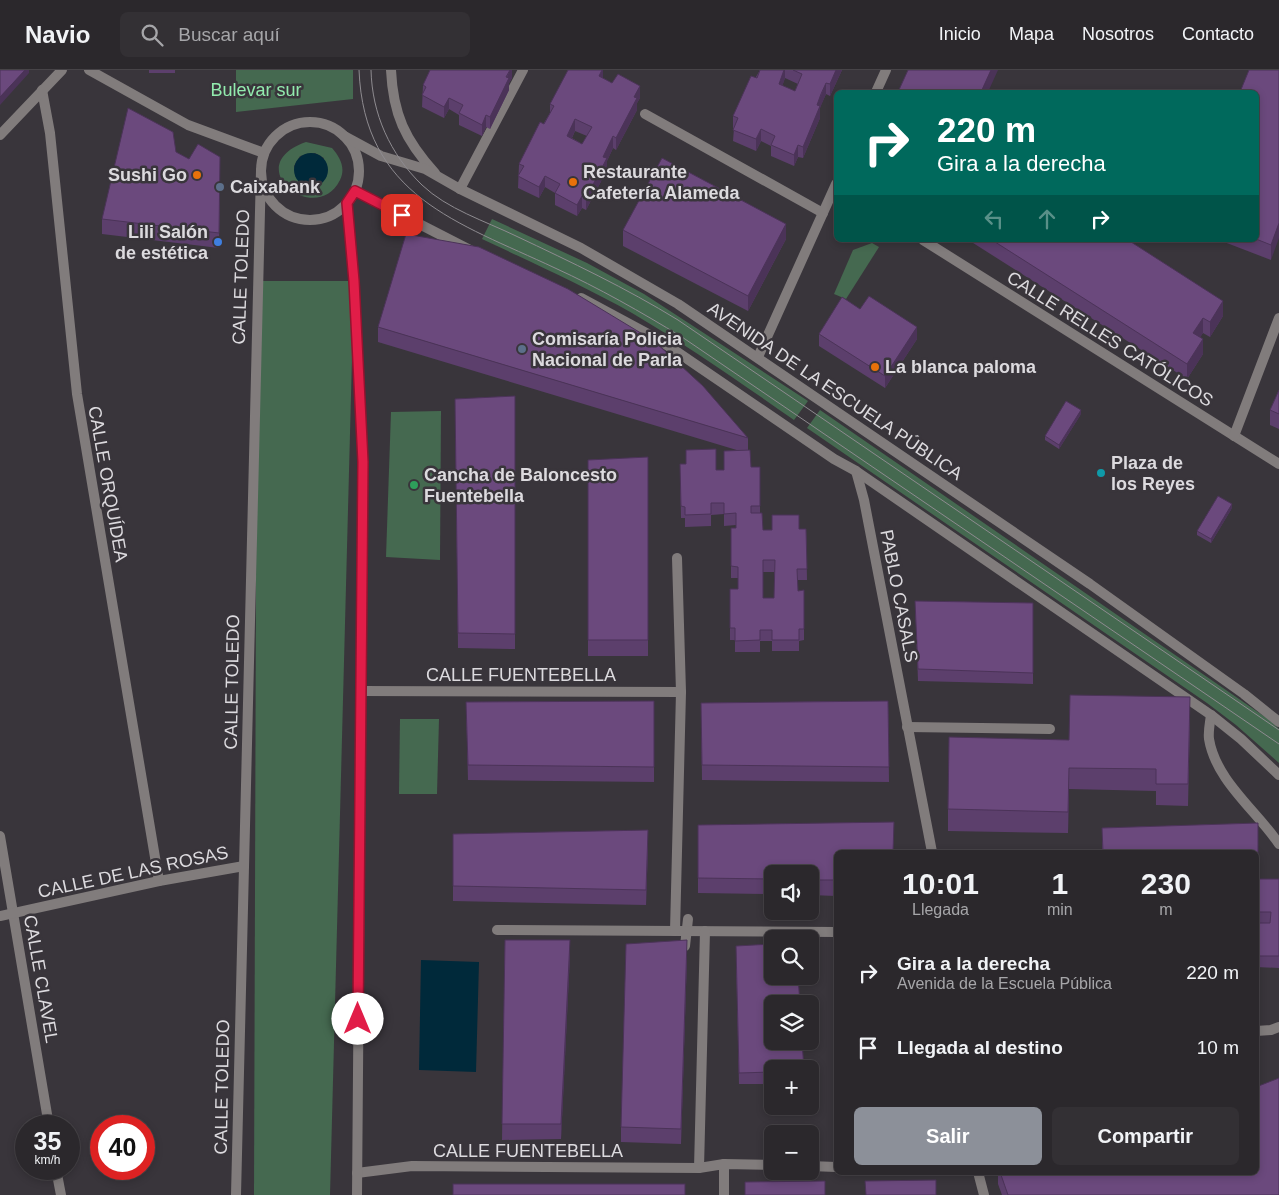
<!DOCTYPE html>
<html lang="es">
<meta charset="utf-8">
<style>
:root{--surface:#2b282c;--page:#333034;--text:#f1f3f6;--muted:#a6a6a9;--line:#474448;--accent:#8c9099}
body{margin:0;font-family:Helvetica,sans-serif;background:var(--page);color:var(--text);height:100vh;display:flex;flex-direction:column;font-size:19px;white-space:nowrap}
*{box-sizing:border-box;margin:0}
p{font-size:16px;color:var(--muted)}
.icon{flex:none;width:28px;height:28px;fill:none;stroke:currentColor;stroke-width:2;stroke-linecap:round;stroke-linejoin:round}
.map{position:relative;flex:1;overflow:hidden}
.drawer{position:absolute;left:834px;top:780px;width:425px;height:325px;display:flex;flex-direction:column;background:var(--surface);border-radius:8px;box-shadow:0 2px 8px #0003,0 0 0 1px var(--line)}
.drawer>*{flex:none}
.banner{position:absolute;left:834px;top:20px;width:425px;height:152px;border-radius:8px;box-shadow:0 2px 8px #0003,0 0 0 1px var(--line);background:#00695c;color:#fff;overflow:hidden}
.controls{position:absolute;left:764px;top:795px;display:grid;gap:10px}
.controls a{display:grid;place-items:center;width:55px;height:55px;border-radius:8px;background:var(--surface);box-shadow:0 2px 8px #0003,0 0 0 1px var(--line);font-size:25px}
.speed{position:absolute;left:15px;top:1045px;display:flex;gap:10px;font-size:25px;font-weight:700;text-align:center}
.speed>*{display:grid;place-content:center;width:65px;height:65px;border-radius:50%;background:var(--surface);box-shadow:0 2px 8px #0003,0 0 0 1px var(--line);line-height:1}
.speed small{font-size:12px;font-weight:400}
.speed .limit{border:8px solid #d22;background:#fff;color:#111}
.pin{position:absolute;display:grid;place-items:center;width:42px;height:42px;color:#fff;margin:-21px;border-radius:10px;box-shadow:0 2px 8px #0006}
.me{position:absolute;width:55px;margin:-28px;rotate:0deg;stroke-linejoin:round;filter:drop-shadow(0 0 4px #0008)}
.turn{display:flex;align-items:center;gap:18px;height:105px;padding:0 20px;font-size:22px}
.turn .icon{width:65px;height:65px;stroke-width:2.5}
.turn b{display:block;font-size:35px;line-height:42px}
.lanes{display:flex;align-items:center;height:48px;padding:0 20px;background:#0003;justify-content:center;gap:25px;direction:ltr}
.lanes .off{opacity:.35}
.eta{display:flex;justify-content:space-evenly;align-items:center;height:85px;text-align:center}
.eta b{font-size:30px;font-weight:800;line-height:35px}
.primary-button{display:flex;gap:10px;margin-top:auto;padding:10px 20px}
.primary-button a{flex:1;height:58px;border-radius:8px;background:var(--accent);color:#fff;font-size:20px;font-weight:800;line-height:58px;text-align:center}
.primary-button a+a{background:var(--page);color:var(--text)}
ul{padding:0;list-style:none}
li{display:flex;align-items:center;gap:15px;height:75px;padding:0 20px}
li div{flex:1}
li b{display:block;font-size:19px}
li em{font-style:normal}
header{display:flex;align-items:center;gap:30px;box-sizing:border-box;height:70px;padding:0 25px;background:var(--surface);border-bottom:1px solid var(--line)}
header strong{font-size:24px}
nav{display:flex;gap:28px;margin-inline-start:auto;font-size:18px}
.search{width:350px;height:45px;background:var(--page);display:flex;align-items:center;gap:12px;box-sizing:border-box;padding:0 18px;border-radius:8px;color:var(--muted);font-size:19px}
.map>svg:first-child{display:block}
.green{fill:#456950;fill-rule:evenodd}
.water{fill:#00293a}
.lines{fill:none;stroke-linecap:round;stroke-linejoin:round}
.service{stroke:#817c7c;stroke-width:10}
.pedestrian{stroke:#817c7c;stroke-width:10}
.minor{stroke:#817c7c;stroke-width:10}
.tertiary{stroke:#817c7c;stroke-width:10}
.tram{stroke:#8e8b90;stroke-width:1}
.wall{fill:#5c3f6c;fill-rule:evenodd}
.shaded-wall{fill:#4b3358}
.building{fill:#6b497d;stroke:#4b3358;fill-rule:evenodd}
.route-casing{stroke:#92132f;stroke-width:12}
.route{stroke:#e11d48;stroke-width:9}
.food-dot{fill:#e8710a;stroke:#39353b;stroke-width:2}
.service-dot{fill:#5c6f8a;stroke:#39353b;stroke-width:2}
.shop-dot{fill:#3f7fe0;stroke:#39353b;stroke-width:2}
.culture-dot{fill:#0f9aa8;stroke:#39353b;stroke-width:2}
.leisure-dot{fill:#2e9e5b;stroke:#39353b;stroke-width:2}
.labels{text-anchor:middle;stroke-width:5;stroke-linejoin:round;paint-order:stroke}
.park-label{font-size:18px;fill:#92ebae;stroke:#39353b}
.poi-label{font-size:18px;font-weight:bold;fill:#dcdade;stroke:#39353b;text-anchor:start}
.street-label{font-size:18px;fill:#dcdade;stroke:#39353b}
</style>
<header>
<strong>Navio</strong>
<div class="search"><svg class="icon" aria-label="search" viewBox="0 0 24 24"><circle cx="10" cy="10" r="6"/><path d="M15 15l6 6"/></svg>Buscar aquí</div>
<nav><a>Inicio</a><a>Mapa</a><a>Nosotros</a><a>Contacto</a></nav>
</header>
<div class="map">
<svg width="1279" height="1125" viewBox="0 0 1279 1125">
<rect width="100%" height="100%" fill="#39353b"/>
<g class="green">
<path d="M236 0H353V29L236 42Z"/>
<path d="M306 72 332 78C340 87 346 98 340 110 316 158 238 96 306 72ZM315 83 324 88 315 116 309 117 299 112 294 96 300 86Z"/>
<path d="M492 149 587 193 644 224 808 331 794 350C741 313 688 276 632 243 584 216 533 193 482 169Z"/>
<path d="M872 173 879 177 846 229 834 224 853 180Z"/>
<path d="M257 211H354L330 1125H254Z"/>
<path d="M820 340 1268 649 1279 659V693L1236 655 1207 633 807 358Z"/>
<path d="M441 341 440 490 386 487 391 342Z"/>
<path d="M400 649H439L437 724H399Z"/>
</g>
<g class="water">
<circle cx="311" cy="100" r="17"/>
<path d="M421 890 479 892 476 1002 419 1000Z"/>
</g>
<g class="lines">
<path class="service" d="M1211 645C1210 653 1208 661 1209 669 1216 711 1256 740 1279 774"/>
<g class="pedestrian">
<path d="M645 44 823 143"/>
<path d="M685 876 688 849"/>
</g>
<g class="minor">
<path d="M391 0C393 44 405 70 435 103"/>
<path d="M42 20 50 63 77 324 159 811"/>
<path d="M876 22 886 0"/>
<path d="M0 65 62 0"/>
<path d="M460 119 523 0"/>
<path d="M923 170 1279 394"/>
<path d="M758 287 836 114"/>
<path d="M1234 366 1279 248"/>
<path d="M856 401 864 430 932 782"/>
<path d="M361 621 681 622"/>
<path d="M907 657 1050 659"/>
<path d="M0 766 49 1056"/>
<path d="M0 846 159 811 244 796"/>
<path d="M497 860 836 862"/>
<path d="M675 861 681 622 677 488"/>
<path d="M1256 961 1271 960 1279 957"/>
<path d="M724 1094V1125"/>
<path d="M810 1096 836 1097"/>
<path d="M699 1098 705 861"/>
<path d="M56 1099 61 1125"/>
<path d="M978 1102 984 1125"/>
<path d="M357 1103 412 1096 699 1098 724 1094 772 1095"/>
</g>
<g class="tertiary">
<path d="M89 0 188 55 264 83"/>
<circle cx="310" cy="101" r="49"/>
<path d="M344 66 381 86 425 99 460 119 581 178 678 234 1090 514 1244 624 1279 652"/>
<path d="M355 121 470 180"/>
<path d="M347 133 354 211 363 392 357 1125"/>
<path d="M581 228 661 271 834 389 856 401 1211 645 1241 669 1279 705"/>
<path d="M236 1125 261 100"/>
</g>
<g class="tram">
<path d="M359 0C364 126 457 152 555 198 599 218 641 242 682 267L1279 674"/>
<path d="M371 0C372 44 390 84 422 115 447 139 485 151 516 166 571 192 626 218 678 250L1279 660"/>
</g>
</g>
<g class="wall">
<rect x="149" y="0" width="26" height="3"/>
<path d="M512 0V8L509 13V20L490 59 486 57 482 66 459 55V45L449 39 444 48 422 37 423 15Z"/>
<path d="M603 0V8L640 28 637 33V40L616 80 613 78 607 91V100L586 140 582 138 577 146 555 135V123L545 117 539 128 518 118 519 94 550 43V34ZM575 61 587 66 582 74 572 68Z"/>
<path d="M760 0H842L830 26 826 24 821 35 820 38V48L803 88 798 87 794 96 771 86V76L761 71 756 81 733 71 734 58H733V46ZM785 8 798 14 795 21 782 16Z"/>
<path d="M1279 0 1271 190 1219 170H1256V22Z"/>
<path d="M176 82 189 89 220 87 219 178 102 164V149Z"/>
<path d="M623 160 786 169 748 241 623 176Z"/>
<path d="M970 170H1128L1223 246 1210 267 1203 263 1200 267 1203 284 1187 309 970 171Z"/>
<path d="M860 239 917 269 885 318 819 276V264Z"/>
<path d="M378 257 748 368V381L751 397H760V443L763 460 806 459 807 510H797L798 521 804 520V570L799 571V581H772V571H760V582H735V570H730V519H738V508H731V458H736V455L724 456V444L711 445V456L685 457V448H681L680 394 716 400H724L740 381 378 272ZM763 502H774V528H763Z"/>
<path d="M1279 320V359L1270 355V340Z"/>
<path d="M515 326V579L458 578 455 329Z"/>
<path d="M1081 344 1059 379 1045 370V366Z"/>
<path d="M648 387V586H588V390Z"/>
<path d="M1232 438 1211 473 1197 465V461Z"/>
<path d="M915 531 1033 533V614L918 611Z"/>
<path d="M654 631V712L468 710 466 632Z"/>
<path d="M888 631 889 712 702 710 701 633Z"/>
<path d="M1190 648 1188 736 1156 735V721L1069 719 1068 763 948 761V739L1069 670Z"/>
<path d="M1258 753 1257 814 1256 834V782H1102V758Z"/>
<path d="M698 755 836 782V826L810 825V804H772V824L698 823Z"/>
<path d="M453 764 648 775 646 835 453 831Z"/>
<path d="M1279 809V898L1256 897 1257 842Z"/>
<path d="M505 870 570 885 561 1069 502 1070Z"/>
<path d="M687 886 681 1074 621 1072V1057Z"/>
<path d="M736 888 772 999V1014H739Z"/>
<path d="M998 1102H1256L1279 1125H1002L998 1114Z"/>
</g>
<g class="shaded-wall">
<path d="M25 0H29V3L0 35V27Z"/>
<path d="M510 0H512V8L509 13V20L490 59V47Z"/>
<path d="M602 0H603V10L599 6Z"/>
<path d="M784 0H785V8L779 26V14Z"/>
<path d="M836 0H842L830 26V14Z"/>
<path d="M991 0H998L988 22H981Z"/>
<path d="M826 13V24L820 38V48L803 88V77L817 35Z"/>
<path d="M640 16V28L637 33V40L616 80V68L634 27Z"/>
<path d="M449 28V39L444 48V37Z"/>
<path d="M486 45V57L482 66V55Z"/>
<path d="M575 49V61L567 78V66Z"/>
<path d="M761 59V71L756 81V69Z"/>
<path d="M613 66V78L607 91V100L586 140V128L603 87Z"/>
<path d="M798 75V87L794 96V85Z"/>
<path d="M545 106V117L539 128V117Z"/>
<path d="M582 126V138L577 146V135Z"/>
<path d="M1279 153V168L1271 190V175Z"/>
<path d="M786 154V169L748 241V226Z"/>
<path d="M1223 231V246L1210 267V252Z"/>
<path d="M1203 248V263L1193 278V263Z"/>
<path d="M917 257V269L885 318V306Z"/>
<path d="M1203 269V284L1187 309V294Z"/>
<path d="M1081 340V344L1059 379V375Z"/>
<path d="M1232 434V438L1211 473V469Z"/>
<path d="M1069 698V719L1068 763V742Z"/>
<path d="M648 760V775L646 835V820Z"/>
<path d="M1257 799V814L1256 834V819Z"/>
<path d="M570 870V885L561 1069V1054Z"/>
<path d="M687 870V886L681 1074V1059Z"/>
</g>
<g class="building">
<path d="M0 0H25L0 27Z"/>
<path d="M430 0H510L506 7 509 8 490 47 486 45 482 55 459 43 463 35 449 28 444 37 422 25 426 17 423 15Z"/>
<path d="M568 0H602L599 6 612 13 618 4 640 16 634 27 637 28 616 68 613 66 603 87 607 88 586 128 582 126 577 135 555 123 560 114 545 106 539 117 518 106 524 96 519 94 540 52 544 54 554 36 550 34ZM575 49 592 57 582 74 567 66Z"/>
<path d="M760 0H784L779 14 795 21 802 4 793 0H836L830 14 826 13 821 24 817 35 820 36 803 77 798 75 794 85 771 75 775 66 761 59 756 69 733 60 738 48 733 46 751 6 757 8Z"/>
<path d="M908 0H991L981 22H898Z"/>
<path d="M1249 0H1279V153L1271 175 1256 169V22H1240Z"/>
<path d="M128 38 173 62 176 82 189 89 198 74 220 87 219 163 102 149Z"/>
<path d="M662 88 786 154 748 226 623 160Z"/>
<path d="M406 164 479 177 568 219 654 271 703 316 748 368 378 257Z"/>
<path d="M992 170H1128L1223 231 1210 252 1203 248 1193 263 1203 269 1187 294Z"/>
<path d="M869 226 917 257 885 306 819 264 842 227 860 239Z"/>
<path d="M1279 320V344L1270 340Z"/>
<path d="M515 326V564L458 563 455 329Z"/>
<path d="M1066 331 1081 340 1059 375 1045 366Z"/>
<path d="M716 379V400H724V381L750 380 751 397H760V436H751V443H762L763 460H772V445H799V459H806L807 499H797L798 521 804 520V559H799V570H772V560H760V570L735 571V558H730V519H738V497L731 496V458H736V443L724 444V433H711V444L685 445V437L681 436 680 394H686V380ZM763 490H775L774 528H763Z"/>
<path d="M648 387V570H588V390Z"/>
<path d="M1218 426 1232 434 1211 469 1197 461Z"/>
<path d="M915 531 1033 533V603L918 599Z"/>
<path d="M1070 625 1190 627 1188 714H1156V699L1069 698 1068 742 948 739 949 667 1069 670Z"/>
<path d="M654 631V697L468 695 466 632Z"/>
<path d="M888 631 889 697 702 695 701 633Z"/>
<path d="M894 752 893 782H836V810H810V804H772V809L698 808V755Z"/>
<path d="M1258 753V789H1256V782H1103L1102 758Z"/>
<path d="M648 760 646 820 453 816V764Z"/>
<path d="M1256 799H1257L1256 819Z"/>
<path d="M1259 809H1279V886H1256V853H1270L1271 842H1257Z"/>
<path d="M505 870H570L561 1054H502Z"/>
<path d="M687 870 681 1059 621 1057 626 874Z"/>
<path d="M772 874V906H798L800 934H772V971H802L804 999H772V1002L739 1003 736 876Z"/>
<path d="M1279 1008V1125H1008L1000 1102H1256V1017Z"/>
<path d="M936 1110V1125H866L865 1111Z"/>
<path d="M825 1111V1125H745V1112Z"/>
<rect x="453" y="1114" width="232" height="11"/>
</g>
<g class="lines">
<defs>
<path id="route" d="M358 949 363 392 354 211 347 133 355 121 402 145"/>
</defs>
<use href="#route" class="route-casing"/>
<use href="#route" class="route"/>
</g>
<g class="food-dot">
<circle cx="197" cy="105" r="5"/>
<circle cx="573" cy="112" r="5"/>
<circle cx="875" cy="297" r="5"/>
</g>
<g class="service-dot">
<circle cx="220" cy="117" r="5"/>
<circle cx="522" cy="279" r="5"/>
</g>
<circle class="shop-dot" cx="218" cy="172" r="5"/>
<circle class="culture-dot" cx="1101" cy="403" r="5"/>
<circle class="leisure-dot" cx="414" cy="415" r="5"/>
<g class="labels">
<g class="park-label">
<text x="256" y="26">Bulevar sur</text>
</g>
<g class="poi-label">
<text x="583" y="108">Restaurante<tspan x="583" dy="21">Cafetería Alameda</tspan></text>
<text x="187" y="111" text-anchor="end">Sushi Go</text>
<text x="230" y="123">Caixabank</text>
<text x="208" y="168" text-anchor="end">Lili Salón<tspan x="208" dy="21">de estética</tspan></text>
<text x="532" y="275">Comisaría Policia<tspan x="532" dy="21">Nacional de Parla</tspan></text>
<text x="885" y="303">La blanca paloma</text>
<text x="1111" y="399">Plaza de<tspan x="1111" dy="21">los Reyes</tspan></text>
<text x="424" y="411">Cancha de Baloncesto<tspan x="424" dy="21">Fuentebella</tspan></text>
</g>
<g class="street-label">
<text transform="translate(241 207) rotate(-88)" y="6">CALLE TOLEDO</text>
<text transform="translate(1110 269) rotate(32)" y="6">CALLE RELLES CATÓLICOS</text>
<text transform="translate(835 321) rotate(34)" y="6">AVENIDA DE LA ESCUELA PÚBLICA</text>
<text transform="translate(108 414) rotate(80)" y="6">CALLE ORQUÍDEA</text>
<text transform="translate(899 526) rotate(79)" y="6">PABLO CASALS</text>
<text x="521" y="611">CALLE FUENTEBELLA</text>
<text transform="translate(232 612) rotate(-89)" y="6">CALLE TOLEDO</text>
<text transform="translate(133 802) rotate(-12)" y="6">CALLE DE LAS ROSAS</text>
<text transform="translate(41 909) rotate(80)" y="6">CALLE CLAVEL</text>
<text transform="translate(222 1017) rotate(-89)" y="6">CALLE TOLEDO</text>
<text x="528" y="1087">CALLE FUENTEBELLA</text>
</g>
</g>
</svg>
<div class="controls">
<a><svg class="icon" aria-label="sound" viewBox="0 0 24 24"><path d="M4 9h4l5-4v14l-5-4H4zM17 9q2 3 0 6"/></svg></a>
<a><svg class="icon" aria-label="search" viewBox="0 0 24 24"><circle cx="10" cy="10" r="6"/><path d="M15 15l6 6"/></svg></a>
<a><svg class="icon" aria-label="layers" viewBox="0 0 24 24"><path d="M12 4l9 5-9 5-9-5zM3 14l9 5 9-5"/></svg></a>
<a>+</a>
<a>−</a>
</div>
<div class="speed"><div>35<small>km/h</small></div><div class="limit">40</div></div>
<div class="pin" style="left:402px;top:145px;background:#d93025"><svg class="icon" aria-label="arrive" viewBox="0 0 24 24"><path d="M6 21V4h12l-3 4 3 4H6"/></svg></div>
<svg class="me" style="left:358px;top:949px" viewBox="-20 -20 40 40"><circle r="19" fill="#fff"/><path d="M0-13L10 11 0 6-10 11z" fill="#e11d48"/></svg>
<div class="banner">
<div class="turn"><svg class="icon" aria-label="right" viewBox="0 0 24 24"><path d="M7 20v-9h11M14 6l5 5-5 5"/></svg><div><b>220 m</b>Gira a la derecha</div></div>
<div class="lanes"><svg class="icon off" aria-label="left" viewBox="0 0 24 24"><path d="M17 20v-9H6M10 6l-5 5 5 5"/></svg><svg class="icon off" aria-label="ahead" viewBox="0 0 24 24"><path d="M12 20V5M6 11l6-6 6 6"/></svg><svg class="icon" aria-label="right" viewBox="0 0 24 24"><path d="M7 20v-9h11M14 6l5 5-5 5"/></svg></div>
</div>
<section class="drawer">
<div class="eta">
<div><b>10:01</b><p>Llegada</p></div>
<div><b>1</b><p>min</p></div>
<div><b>230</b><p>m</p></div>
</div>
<ul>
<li><svg class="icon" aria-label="right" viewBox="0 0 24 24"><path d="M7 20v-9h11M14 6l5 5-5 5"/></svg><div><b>Gira a la derecha</b><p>Avenida de la Escuela Pública</p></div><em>220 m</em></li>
<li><svg class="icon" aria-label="arrive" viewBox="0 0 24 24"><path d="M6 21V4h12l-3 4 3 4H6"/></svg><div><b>Llegada al destino</b></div><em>10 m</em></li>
</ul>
<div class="primary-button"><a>Salir</a><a>Compartir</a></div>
</section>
</div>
